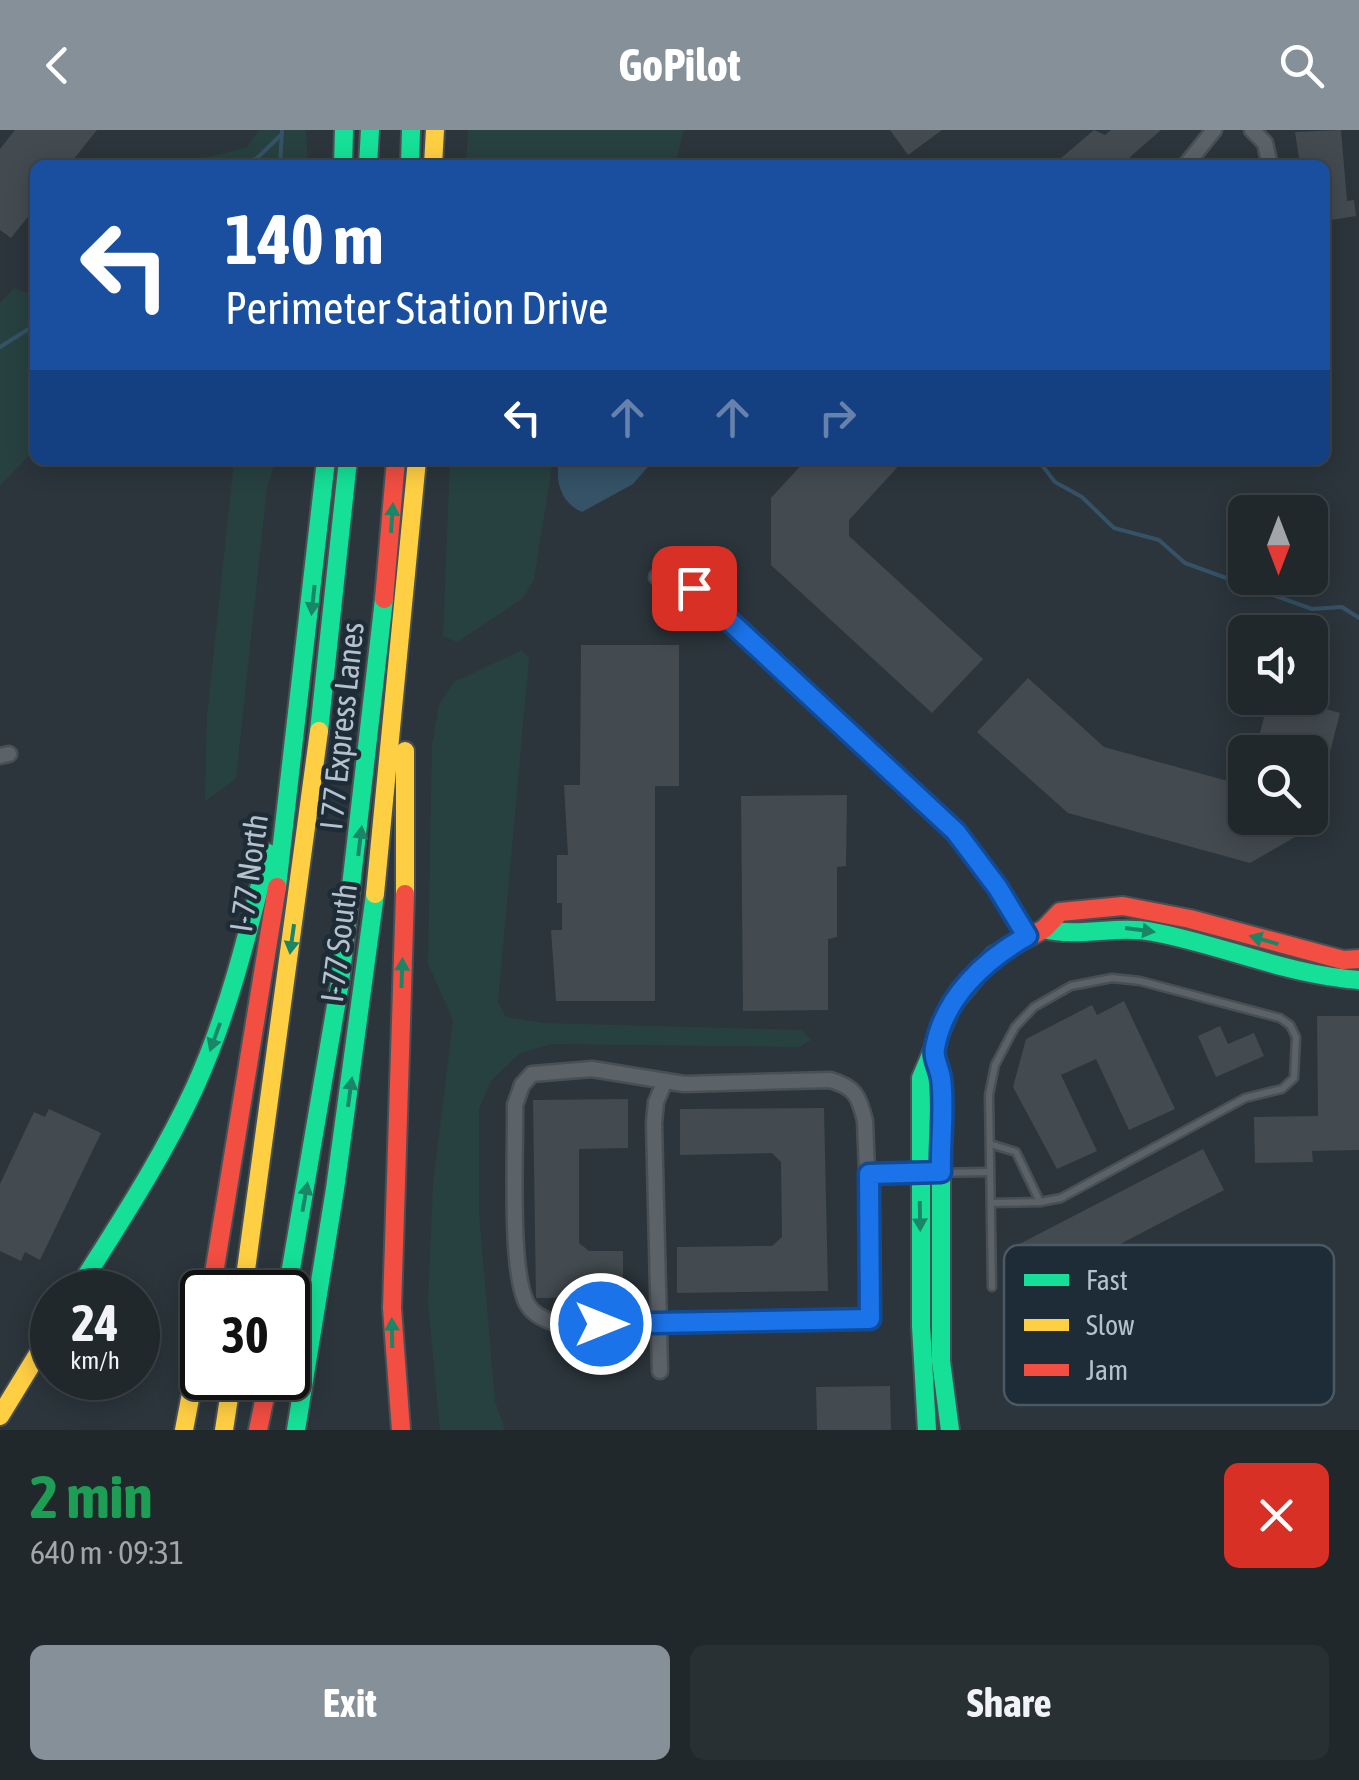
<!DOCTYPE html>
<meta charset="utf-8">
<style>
:root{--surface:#20282c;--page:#283034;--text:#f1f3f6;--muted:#a2a6a9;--line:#3d4448;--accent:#859099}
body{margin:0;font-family:"Asap Condensed",sans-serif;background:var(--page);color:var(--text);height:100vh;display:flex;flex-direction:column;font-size:38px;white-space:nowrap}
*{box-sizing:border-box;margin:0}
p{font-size:32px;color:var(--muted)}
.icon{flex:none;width:55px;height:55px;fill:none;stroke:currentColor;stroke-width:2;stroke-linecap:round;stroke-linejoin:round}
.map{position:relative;height:1300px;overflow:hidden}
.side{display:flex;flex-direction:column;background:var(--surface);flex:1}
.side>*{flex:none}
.hud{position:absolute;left:30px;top:30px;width:1300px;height:305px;border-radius:15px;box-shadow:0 5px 25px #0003,0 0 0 2px var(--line);background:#1a4fa0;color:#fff;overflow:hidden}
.needle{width:65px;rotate:180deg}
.buttons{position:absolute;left:1228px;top:365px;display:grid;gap:20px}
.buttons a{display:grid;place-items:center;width:100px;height:100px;border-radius:15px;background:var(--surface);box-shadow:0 5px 25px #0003,0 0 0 2px var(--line);font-size:50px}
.speed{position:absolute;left:30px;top:1140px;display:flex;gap:20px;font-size:50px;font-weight:700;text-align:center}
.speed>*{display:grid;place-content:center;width:130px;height:130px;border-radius:50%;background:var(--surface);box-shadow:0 5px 25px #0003,0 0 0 2px var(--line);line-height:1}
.speed small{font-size:25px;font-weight:400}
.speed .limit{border:5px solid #111;border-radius:15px;background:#fff;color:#111}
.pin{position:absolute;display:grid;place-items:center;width:85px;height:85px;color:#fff;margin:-42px;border-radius:20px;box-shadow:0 5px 15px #0006}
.me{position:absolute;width:110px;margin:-55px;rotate:90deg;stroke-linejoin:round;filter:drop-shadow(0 0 8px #0008)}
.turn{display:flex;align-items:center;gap:35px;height:210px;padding:0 30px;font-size:45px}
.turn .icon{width:130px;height:130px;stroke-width:2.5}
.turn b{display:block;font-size:70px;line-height:85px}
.lanes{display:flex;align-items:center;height:95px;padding:0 30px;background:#0003;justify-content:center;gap:50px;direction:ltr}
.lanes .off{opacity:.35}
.round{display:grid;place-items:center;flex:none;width:105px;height:105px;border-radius:15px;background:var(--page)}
.overview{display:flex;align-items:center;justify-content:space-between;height:170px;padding:0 30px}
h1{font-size:60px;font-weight:700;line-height:75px;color:#1e9e55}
.button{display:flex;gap:20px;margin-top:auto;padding:20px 30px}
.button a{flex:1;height:115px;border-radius:15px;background:var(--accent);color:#fff;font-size:40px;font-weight:700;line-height:115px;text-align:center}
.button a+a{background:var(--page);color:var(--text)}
header{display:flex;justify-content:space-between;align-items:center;height:130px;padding:0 30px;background:var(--accent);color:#fff;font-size:45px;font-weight:700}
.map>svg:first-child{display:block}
.green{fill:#274140}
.water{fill:#355266}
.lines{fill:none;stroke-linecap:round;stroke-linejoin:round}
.stream{stroke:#355266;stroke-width:4}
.building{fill:#434b50}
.lane-casing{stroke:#495055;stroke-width:11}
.street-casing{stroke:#495055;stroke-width:19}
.fast-casing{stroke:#495055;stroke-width:22}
.slow-casing{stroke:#495055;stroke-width:22}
.jam-casing{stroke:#495055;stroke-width:22}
.lane{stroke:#5b6268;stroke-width:6}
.street{stroke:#5b6268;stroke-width:14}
.fast{stroke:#16e098;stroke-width:18}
.slow{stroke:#ffcf43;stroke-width:18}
.jam{stroke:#f24e42;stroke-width:18}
.oneway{fill:#1a8668}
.route-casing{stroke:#114b97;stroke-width:25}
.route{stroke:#1a73e8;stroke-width:18}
.labels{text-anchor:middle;stroke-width:9;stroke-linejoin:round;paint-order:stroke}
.street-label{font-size:32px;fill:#b5c1cc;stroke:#1d2c37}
.key{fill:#1d2c37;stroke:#4b5964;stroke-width:2.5}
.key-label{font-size:28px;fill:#b5c1cc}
</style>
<header><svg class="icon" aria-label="back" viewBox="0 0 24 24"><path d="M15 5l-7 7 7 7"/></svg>GoPilot<svg class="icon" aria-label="search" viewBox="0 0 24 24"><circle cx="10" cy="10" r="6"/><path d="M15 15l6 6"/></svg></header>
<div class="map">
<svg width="1359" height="1300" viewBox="0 0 1359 1300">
<rect width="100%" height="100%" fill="#2b353b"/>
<g class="green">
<path d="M259 0H306L308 35H197L204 28 246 18Z"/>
<path d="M468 0H684L675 35H466Z"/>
<path d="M14 158 35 165V319L0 356V173Z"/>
<path d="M234 330H276L267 358 236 649 205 671 207 586Z"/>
<path d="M450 330H553L534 450 522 469 457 512 443 506Z"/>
<path d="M522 520 529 529 498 872 506 887 543 893 802 900 811 910 800 917 552 914 520 923 491 951 479 979V1082L495 1271 505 1300H440L428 1173 433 1055 453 890 428 834 432 614 439 575 454 552Z"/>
</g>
<path class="water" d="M559 330H654L633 354 582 382C561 373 555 352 559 330Z"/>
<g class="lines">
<g class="stream">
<path d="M241 35 257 28 282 4"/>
<path d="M280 35 282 0"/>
<path d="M0 217 35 195"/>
<path d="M1038 330 1055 352 1082 367 1114 398 1159 410 1185 433 1312 479 1342 477 1359 488"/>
</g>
</g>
<g class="building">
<path d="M15 0H97L69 35H35V78L11 108 0 100V19Z"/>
<path d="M890 0H942L908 25Z"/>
<path d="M1094 0 1105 5 1111 0H1161L1130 27 1137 35H1053Z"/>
<path d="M1341 0 1347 71 1354 70 1356 86 1325 91V35H1300L1295 2Z"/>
<path d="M806 330H904L849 390V406L983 529 932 583 771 435V368Z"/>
<path d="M581 515H679V656H655V871H556L551 800H562V773H557V725H568L564 655H580Z"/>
<path d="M1028 548 1104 617 1235 653 1245 648V688H1312L1309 699 1250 733 1068 683 977 602Z"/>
<path d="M1269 568H1285L1340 583 1314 684 1310 683V622H1255Z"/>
<path d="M847 665 846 736 837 737V807L828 809V880L743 881 741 666Z"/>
<path d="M1124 871 1175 979 1129 1000 1096 929 1061 945 1097 1021 1057 1039 1013 957 1026 909 1092 875 1097 885Z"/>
<path d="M1317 886H1359V1020L1312 1021 1313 1032 1255 1033 1254 987 1318 986Z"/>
<path d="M1220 896 1228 914 1254 903 1264 926 1216 947 1198 906Z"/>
<path d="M628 969V1018L579 1019V1113L589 1121H623V1167L536 1168 533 970Z"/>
<path d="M824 978 828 1161 677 1163V1117L772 1116 782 1107 781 1032 772 1023 680 1025V979Z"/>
<path d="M49 979 101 1003 40 1130 25 1122 21 1131 0 1121V1054L34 982 45 987Z"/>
<path d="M1203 1019 1224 1060 1028 1162 1008 1120Z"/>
<path d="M890 1256 891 1300H817L816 1257Z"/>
</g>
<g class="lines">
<defs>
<g id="lane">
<path d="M990 1014 1016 1022 1040 1072"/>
<path d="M869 1044 990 1042"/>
<path d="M991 1073 1040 1072 1061 1068 1245 968 1282 959 1294 948 1296 907 1290 895 1280 888 1140 851 1112 848 1071 856 1034 877 1015 897 995 935 989 965 992 1157"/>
</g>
<g id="street">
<path d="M1252 0 1265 13 1270 35"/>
<path d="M1186 35 1214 0"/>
<path d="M657 447 680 451 694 458 956 703 998 758 1027 806"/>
<path d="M0 626 9 624"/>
<path d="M592 939 684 954 830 950C855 957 859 966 865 991L872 1167 870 1189 559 1195C547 1190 534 1186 527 1174 509 1141 516 1018 515 975L522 955 532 944Z"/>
<path d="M660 1241 654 993 656 972 665 951"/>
</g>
<g id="fast">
<path d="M343 35 344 0"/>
<path d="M368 35 370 0"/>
<path d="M410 35 411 0"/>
<path d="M319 601 348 330"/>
<path d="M277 757 326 330"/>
<path d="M1044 799C1079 808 1116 795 1153 802 1223 815 1287 845 1359 850"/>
<path d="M933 922 941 946V1231L950 1300"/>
<path d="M76 1162C118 1095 162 1029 195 957 229 882 248 802 268 723"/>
<path d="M287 1162 340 852 384 469"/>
<path d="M296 1300 335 1059 375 764"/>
<path d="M927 1300 921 1196V948L952 875 994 825 1012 816"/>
</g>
<g id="slow">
<path d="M433 35 435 0"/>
<path d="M405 621V764"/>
<path d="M375 764 417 330"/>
<path d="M243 1162 319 601"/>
<path d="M0 1286 52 1201"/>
<path d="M184 1300 202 1206"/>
<path d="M224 1300 232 1248"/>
</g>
<g id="jam">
<path d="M384 469 396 330"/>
<path d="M1012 816 1044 799 1060 782 1123 776 1190 789 1343 830 1359 829"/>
<path d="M211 1162 277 757"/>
<path d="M258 1300 269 1248"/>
<path d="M401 1300 392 1178 405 764"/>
</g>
</defs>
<use href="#lane" class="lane-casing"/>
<use href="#street" class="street-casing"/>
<use href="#fast" class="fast-casing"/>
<use href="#slow" class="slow-casing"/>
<use href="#jam" class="jam-casing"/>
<use href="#lane" class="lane"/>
<use href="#street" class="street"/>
<use href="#fast" class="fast"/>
<use href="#slow" class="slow"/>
<use href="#jam" class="jam"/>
</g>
<defs><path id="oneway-solid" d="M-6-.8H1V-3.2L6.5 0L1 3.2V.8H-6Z" transform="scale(2.5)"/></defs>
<g class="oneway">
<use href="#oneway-solid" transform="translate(392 388) rotate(-86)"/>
<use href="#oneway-solid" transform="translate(313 470) rotate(96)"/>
<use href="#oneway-solid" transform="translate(360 711) rotate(-83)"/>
<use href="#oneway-solid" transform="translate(1140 800) rotate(8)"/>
<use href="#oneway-solid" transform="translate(292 809) rotate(98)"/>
<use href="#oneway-solid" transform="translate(1264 810) rotate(-164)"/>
<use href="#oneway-solid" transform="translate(402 843) rotate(-88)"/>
<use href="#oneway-solid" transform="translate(215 907) rotate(110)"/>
<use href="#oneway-solid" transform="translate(350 962) rotate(-82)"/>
<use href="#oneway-solid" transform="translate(305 1067) rotate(-80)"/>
<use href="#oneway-solid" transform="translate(920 1086) rotate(89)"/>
<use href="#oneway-solid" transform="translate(392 1203) rotate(-91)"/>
</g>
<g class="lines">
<defs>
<path id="route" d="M601 1194 870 1189 869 1044 941 1042C940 1011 945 978 941 948 939 937 933 928 935 918 944 867 985 830 1027 806L998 758 956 702 694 458"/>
</defs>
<use href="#route" class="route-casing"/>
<use href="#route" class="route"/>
</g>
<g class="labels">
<g class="street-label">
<text transform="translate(342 596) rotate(-84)" y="11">I 77 Express Lanes</text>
<text transform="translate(249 743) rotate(-82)" y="11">I-77 North</text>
<text transform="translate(339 813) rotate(-83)" y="11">I-77 South</text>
</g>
</g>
<rect x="1004" y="1115" width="330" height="160" rx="15" class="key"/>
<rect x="1024" y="1144" width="45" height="12" fill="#16e098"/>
<rect x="1024" y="1189" width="45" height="12" fill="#ffcf43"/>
<rect x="1024" y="1234" width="45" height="12" fill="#f24e42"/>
<g class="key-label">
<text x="1086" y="1160">Fast</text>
<text x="1086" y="1205">Slow</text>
<text x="1086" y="1250">Jam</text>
</g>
</svg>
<div class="buttons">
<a><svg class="needle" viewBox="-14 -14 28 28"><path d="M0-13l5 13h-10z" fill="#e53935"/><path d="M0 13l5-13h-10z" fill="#a2a6a9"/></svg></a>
<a><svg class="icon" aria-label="sound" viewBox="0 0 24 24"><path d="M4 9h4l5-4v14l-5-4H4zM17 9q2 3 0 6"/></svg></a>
<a><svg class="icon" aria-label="search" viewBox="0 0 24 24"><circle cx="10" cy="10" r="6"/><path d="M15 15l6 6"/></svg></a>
</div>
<div class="speed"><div>24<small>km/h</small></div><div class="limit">30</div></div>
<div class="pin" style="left:694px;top:458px;background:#d93025"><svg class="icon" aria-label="arrive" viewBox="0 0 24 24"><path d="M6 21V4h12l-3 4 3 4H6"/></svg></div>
<svg class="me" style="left:601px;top:1194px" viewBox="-20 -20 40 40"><circle r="17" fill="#1a73e8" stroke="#fff" stroke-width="3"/><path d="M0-11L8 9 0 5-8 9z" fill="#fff"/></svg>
<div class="hud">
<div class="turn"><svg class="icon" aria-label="left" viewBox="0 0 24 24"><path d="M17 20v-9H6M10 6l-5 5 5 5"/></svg><div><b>140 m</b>Perimeter Station Drive</div></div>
<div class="lanes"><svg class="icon" aria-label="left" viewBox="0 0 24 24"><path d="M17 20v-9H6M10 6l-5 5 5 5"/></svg><svg class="icon off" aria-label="ahead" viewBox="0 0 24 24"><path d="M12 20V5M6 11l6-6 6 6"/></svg><svg class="icon off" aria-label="ahead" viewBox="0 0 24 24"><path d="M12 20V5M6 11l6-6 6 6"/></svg><svg class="icon off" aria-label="right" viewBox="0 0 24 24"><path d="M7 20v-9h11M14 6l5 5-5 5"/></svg></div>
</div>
</div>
<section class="side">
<div class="overview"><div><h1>2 min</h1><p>640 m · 09:31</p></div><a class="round" style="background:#d93025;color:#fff"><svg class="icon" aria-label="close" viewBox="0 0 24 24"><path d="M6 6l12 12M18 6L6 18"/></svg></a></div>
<div class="button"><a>Exit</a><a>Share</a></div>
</section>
